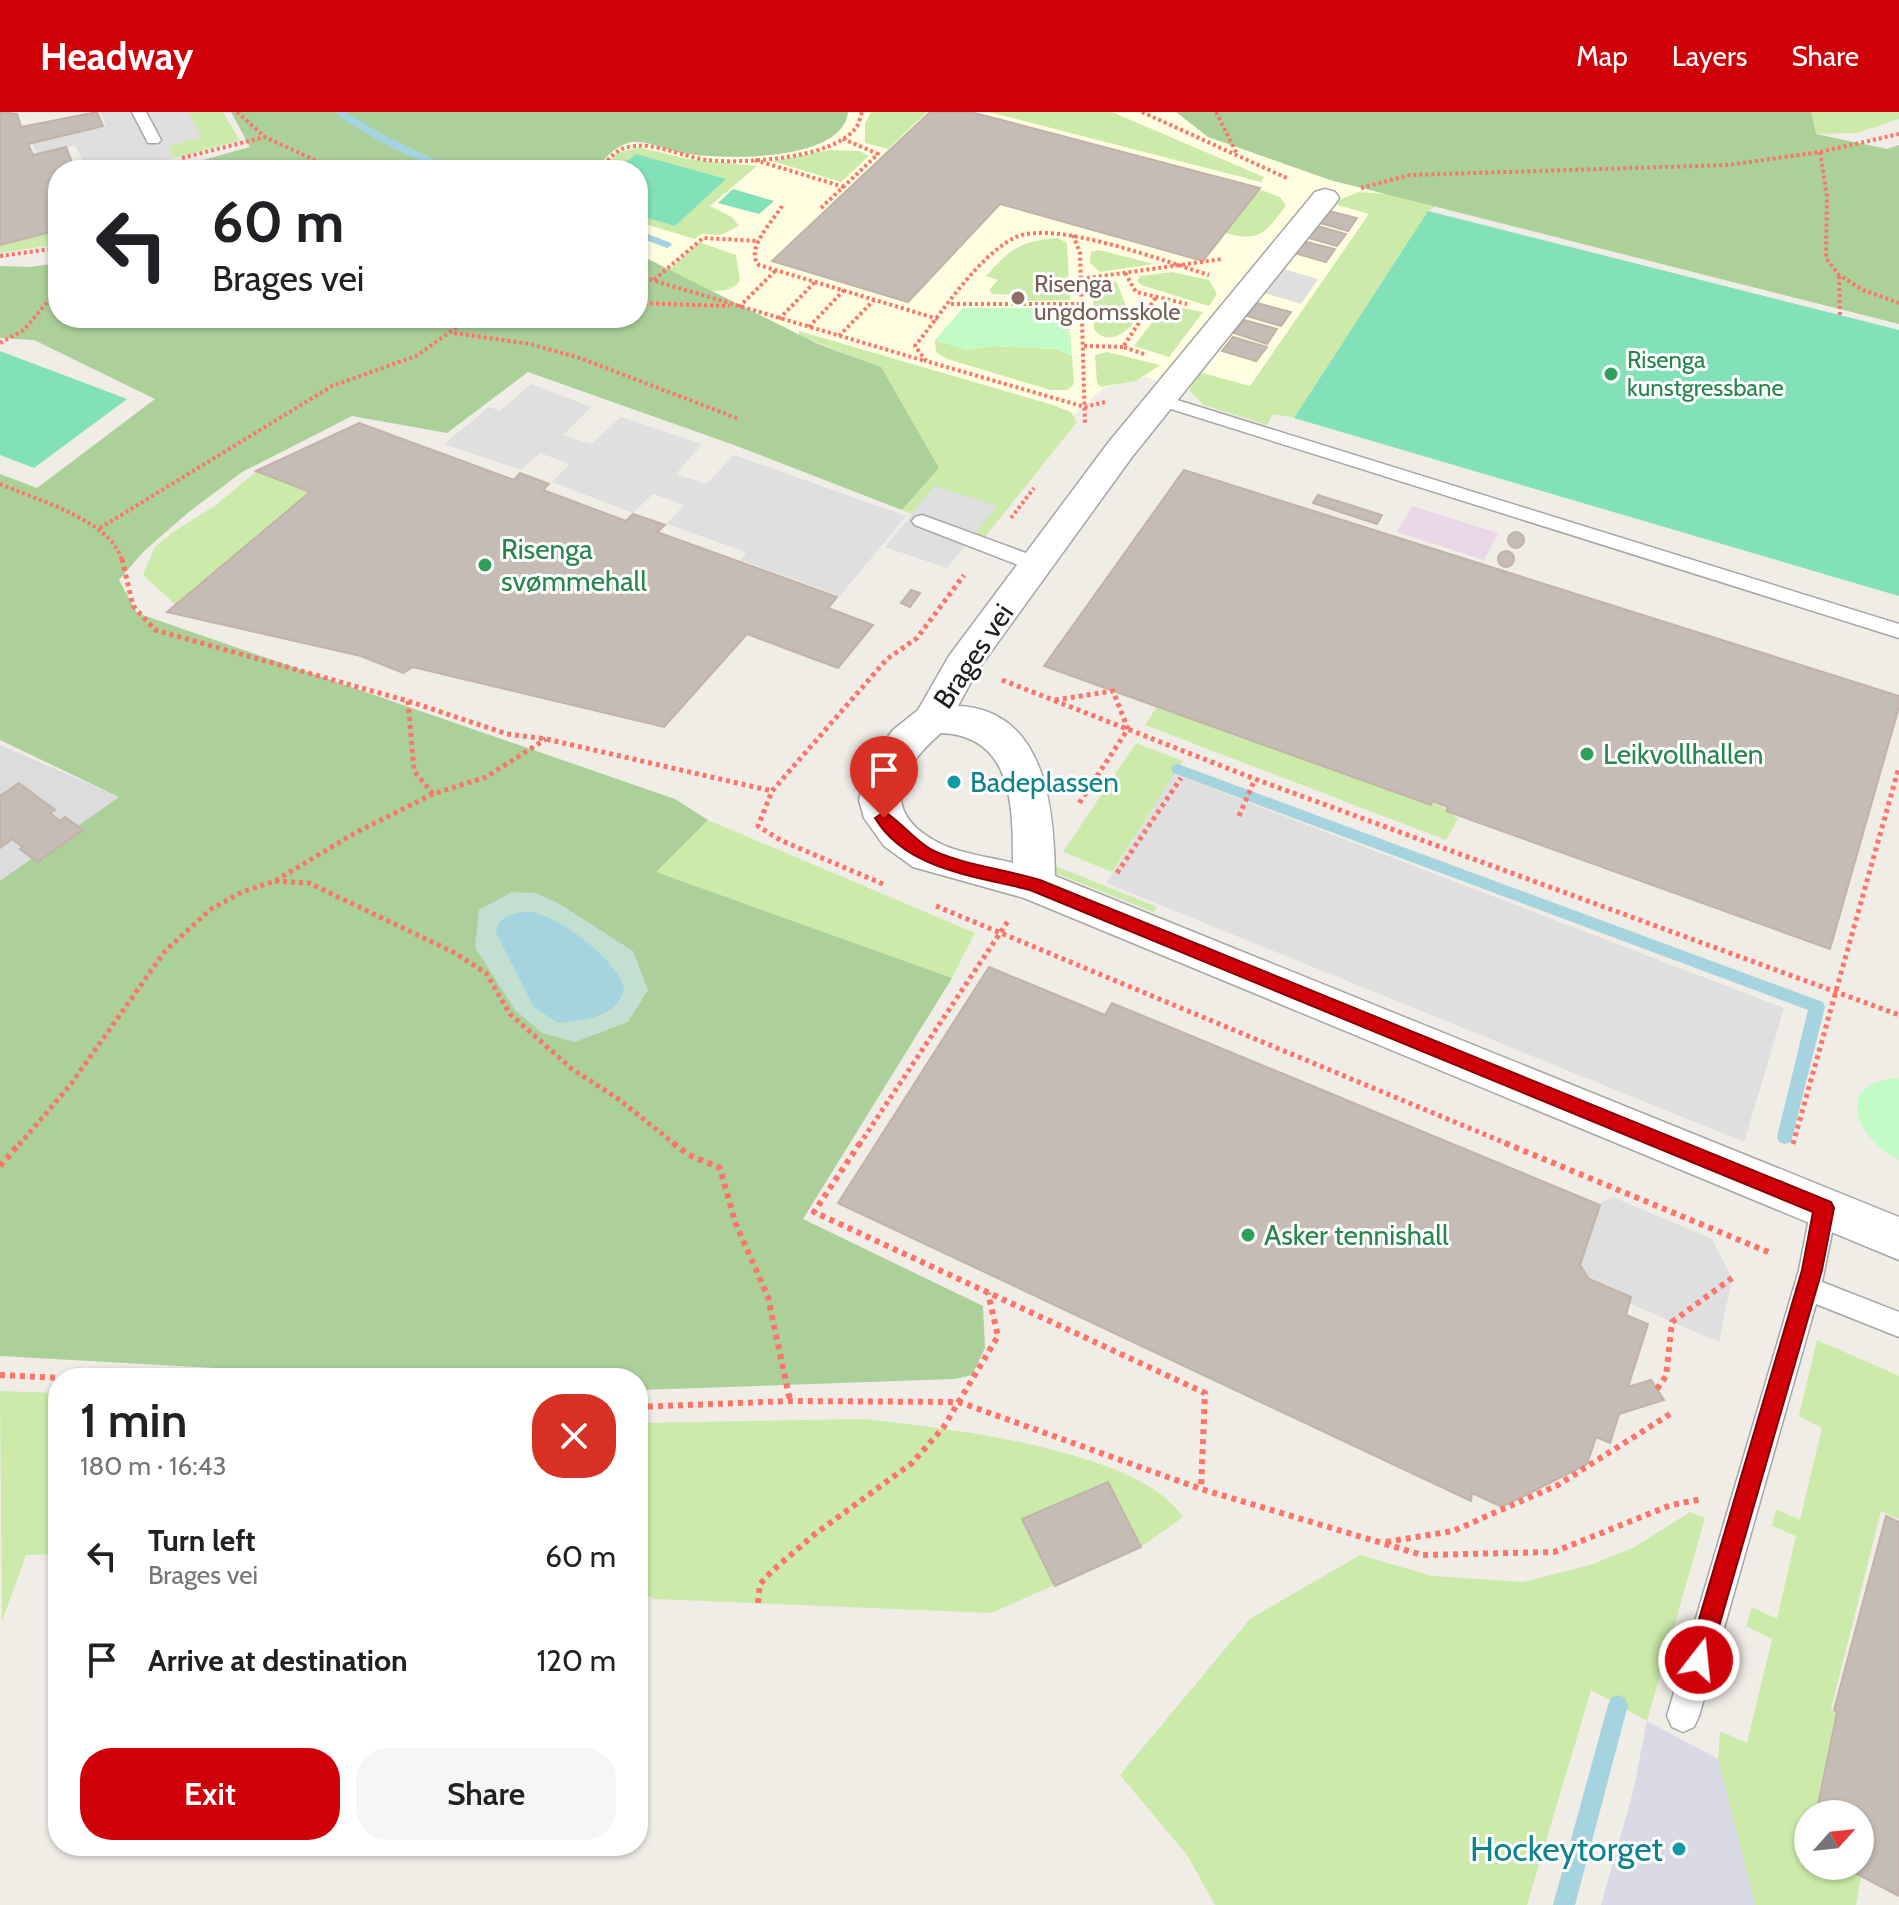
<!DOCTYPE html>
<meta charset="utf-8">
<style>
:root{--surface:#fff;--page:#f6f6f6;--text:#202124;--muted:#757577;--accent:#cf0007}
body{margin:0;font-family:Cabin,sans-serif;background:var(--page);color:var(--text);height:100vh;display:flex;flex-direction:column;font-size:30px;white-space:nowrap}
*{box-sizing:border-box;margin:0}
p{font-size:26px;color:var(--muted)}
.icon{flex:none;width:44px;height:44px;fill:none;stroke:currentColor;stroke-width:2;stroke-linecap:round;stroke-linejoin:round}
.map{position:relative;flex:1;overflow:hidden}
.side{position:absolute;left:48px;top:1256px;width:600px;height:488px;display:flex;flex-direction:column;background:var(--surface);border-radius:32px;box-shadow:0 2px 6px #0004}
.side>*{flex:none}
.guide{position:absolute;left:48px;top:48px;width:600px;height:168px;border-radius:32px;box-shadow:0 2px 6px #0004;background:#fff;color:var(--text);overflow:hidden}
.needle{width:52px;rotate:63deg}
.tools{position:absolute;left:1794px;top:1688px;display:grid;gap:16px}
.tools a{display:grid;place-items:center;width:80px;height:80px;border-radius:50%;background:var(--surface);box-shadow:0 2px 6px #0004;font-size:40px}
.pin{position:absolute;display:grid;place-items:center;width:68px;height:68px;color:#fff;margin:-82px -34px;border-radius:50% 50% 50% 0;rotate:-45deg;box-shadow:0 0 8px #0007}
.pin .icon{rotate:45deg}
.me{position:absolute;width:88px;margin:-44px;rotate:16deg;stroke-linejoin:round;filter:drop-shadow(0 0 6px #0008)}
.turn{display:flex;align-items:center;gap:28px;height:168px;padding:0 32px;font-size:36px}
.turn .icon{width:104px;height:104px;stroke-width:2.5}
.turn b{display:block;font-size:56px;line-height:68px}
.round{display:grid;place-items:center;flex:none;width:84px;height:84px;border-radius:32px;background:var(--page)}
.headline{display:flex;align-items:center;justify-content:space-between;height:136px;padding:0 32px}
h1{font-size:48px;font-weight:600;line-height:60px}
.cta{display:flex;gap:16px;margin-top:auto;padding:16px 32px}
.cta a{flex:1;height:92px;border-radius:32px;background:var(--accent);color:#fff;font-size:32px;font-weight:600;line-height:92px;text-align:center}
.cta a+a{background:var(--page);color:var(--text)}
ul{padding:0;list-style:none}
li{display:flex;align-items:center;gap:24px;height:104px;padding:0 32px}
li div{flex:1}
li b{display:block;font-size:30px}
li em{font-style:normal}
header{display:flex;align-items:center;gap:48px;box-sizing:border-box;height:112px;padding:0 40px;background:var(--accent);color:#fff}
header strong{font-size:38px}
nav{display:flex;gap:44px;margin-inline-start:auto;font-size:28px}
.map>svg:first-child{display:block}
.residential{fill:#dddcdc}
.industrial{fill:#e9d7e7}
.education{fill:#fffee0}
.grass{fill:#ccebab}
.forest{fill:#abd099}
.wetland{fill:#c2dfd1}
.park{fill:#c2fbc5}
.pitch{fill:#82e1b9}
.parking{fill:#dfdfdf}
.plaza{fill:#dadae6}
.water{fill:#a5d3df}
.lines{fill:none;stroke-linecap:round;stroke-linejoin:round}
.stream{fill:#a5d3df;fill-rule:evenodd}
.building{fill:#c5bcb5;stroke:#c2b2a7;stroke-width:2}
.service-casing{stroke:#a6a6a6;stroke-width:3}
.minor-casing{stroke:#a6a6a6;stroke-width:3}
.path-far2{stroke:#fd756a;stroke-width:4;stroke-dasharray:3 3;stroke-linecap:butt}
.path-far1{stroke:#fd756a;stroke-width:5;stroke-dasharray:4 4;stroke-linecap:butt}
.path{stroke:#fd756a;stroke-width:6;stroke-dasharray:5 5;stroke-linecap:butt}
.service{fill:#fff;fill-rule:evenodd}
.minor{fill:#fff;fill-rule:evenodd}
.route{fill:#cf0007;stroke:#870005;stroke-width:2}
.education-dot{fill:#8d6e63;stroke:#fff;stroke-width:3}
.leisure-dot{fill:#2e9e5b;stroke:#fff;stroke-width:3}
.culture-dot{fill:#0f9aa8;stroke:#fff;stroke-width:3}
.labels{text-anchor:middle;stroke-width:6;stroke-linejoin:round;paint-order:stroke}
.far-education-label{font-size:24px;fill:#785e54;stroke:#fff;text-anchor:start}
.far-leisure-label{font-size:24px;fill:#27864d;stroke:#fff;text-anchor:start}
.leisure-label{font-size:28px;fill:#27864d;stroke:#fff;text-anchor:start}
.street-label{font-size:28px;fill:#1f1f1f;stroke:#fff}
.culture-label{font-size:28px;fill:#0d838f;stroke:#fff;text-anchor:start}
.near-culture-label{font-size:34px;fill:#0d838f;stroke:#fff;text-anchor:end}
</style>
<header>
<strong>Headway</strong>
<nav><a>Map</a><a>Layers</a><a>Share</a></nav>
</header>
<div class="map">
<svg width="1899" height="1793" viewBox="0 0 1899 1793">
<rect width="100%" height="100%" fill="#f0ece6"/>
<path class="residential" d="M0 633 120 685 0 769Z"/>
<path class="industrial" d="M1412 394 1498 421 1484 448 1397 420Z"/>
<path class="education" d="M848 0H1188L1330 68 1388 82 1369 102 1250 275 1232 293 1146 265 1103 276 1072 305 796 222 638 142V58H596L610 40 630 30 680 41 755 45 807 35 826 29 847 9Z"/>
<g class="grass">
<path d="M188 0H223L240 29 174 46 168 34 201 25Z"/>
<path d="M871 0H927L888 37 865 31V12Z"/>
<path d="M989 0H1112L1264 65 1261 70Z"/>
<path d="M1811 0H1899V7L1857 21 1815 22Z"/>
<path d="M639 35 688 47 757 54 710 94 732 105 739 114 720 123 701 122 695 127 638 110V58H603L617 41Z"/>
<path d="M830 38 860 39 869 44 841 70 772 49Z"/>
<path d="M1256 76 1280 85 1286 94C1264 122 1260 131 1222 120Z"/>
<path d="M1359 80 1388 82 1435 95 1428 99 1294 306 1273 302 1267 313 1204 293 1189 278 1199 260 1250 274 1369 102 1331 91Z"/>
<path d="M58 118V132L0 141V132Z"/>
<path d="M1058 126 1067 131 1070 188 1018 189 1014 183 992 182 989 178 998 168 986 164C1011 137 1019 129 1058 126Z"/>
<path d="M699 130 736 143 740 169C723 190 685 172 661 166Z"/>
<path d="M1098 138 1103 139 1154 152 1100 160 1090 151 1091 140Z"/>
<path d="M1172 160 1209 168 1217 182 1209 194 1141 173 1137 169 1140 164Z"/>
<path d="M1113 168 1117 171 1133 212C1121 224 1106 233 1094 217L1093 176 1097 170Z"/>
<path d="M1171 194 1203 200 1169 245 1134 234 1163 196Z"/>
<path d="M799 219 1053 293 1071 300 1077 310 985 425 975 421 996 394 935 374 912 402 902 398 939 356 881 256 799 223Z"/>
<path d="M935 228 968 238 993 234 1056 237 1072 244 1074 272 1067 278H1050L947 247 936 240Z"/>
<path d="M1107 240 1160 253 1136 269 1101 275 1097 271 1095 243Z"/>
<path d="M263 354 322 375 177 494 143 463 154 436 173 420 216 393Z"/>
<path d="M1159 591 1441 694 1458 707 1446 728 1145 613Z"/>
<path d="M1136 631 1183 649 1112 760 1063 740Z"/>
<path d="M708 708 975 821 952 866 655 760Z"/>
<path d="M1053 753 1155 794 1157 797 1153 800 1050 759Z"/>
<path d="M1817 1228 1899 1264V1407L1881 1399 1831 1597 1836 1602 1815 1702H1808V1754H1839L1861 1765 1856 1793H1755L1718 1647 1720 1619 1747 1631 1772 1527 1746 1514 1752 1495 1777 1507 1796 1424 1772 1414 1776 1397 1800 1408 1822 1316 1799 1304Z"/>
<path d="M0 1279 58 1281V1442L26 1443 2 1509Z"/>
<path d="M863 1307C943 1316 1137 1336 1183 1405L1141 1435 991 1501 656 1487 638 1481V1311Z"/>
<path d="M1690 1400 1705 1406 1647 1609 1591 1578 1527 1793H1215L1187 1743 1120 1663 1250 1507 1360 1443 1432 1464 1523 1470 1590 1453 1633 1436Z"/>
</g>
<g class="forest">
<path d="M231 0H848C843 51 719 48 682 41 666 38 644 26 628 31 613 36 605 46 596 58H183L185 53 250 35Z"/>
<path d="M1176 0H1811L1816 22 1887 37 1899 33V212L1330 68 1208 25Z"/>
<path d="M638 142 818 232 881 255 939 356 902 398 734 333 528 260 447 321 352 304 242 360 190 399 144 439 119 468 137 501 675 687 708 708 656 760 952 866 803 1107 983 1194 985 1236 972 1263 955 1267 638 1278V1266H397L0 1244V769L119 685 0 628V362L37 376 155 287 34 228 0 226V154L30 155 58 151V206H638Z"/>
</g>
<path class="wetland" d="M512 780 536 781 558 791 633 839 648 878 628 910 575 930 542 921 515 898 475 835 479 798Z"/>
<g class="park">
<path d="M963 196H1068L1072 244 1056 237 993 234 968 238 935 228Z"/>
<path d="M1899 966V1048C1855 1027 1832 969 1899 966Z"/>
</g>
<g class="pitch">
<path d="M636 42 726 67 675 114 638 103V58H616Z"/>
<path d="M733 77 774 89 759 102 718 91Z"/>
<path d="M1428 99 1899 218V484L1294 306Z"/>
<path d="M0 239 127 287 34 356 0 343Z"/>
</g>
<g class="parking">
<path d="M100 0H188L202 25 168 34 174 46 129 58H87L75 33 37 42 32 31 106 14Z"/>
<path d="M1270 153 1318 167 1301 192 1251 177Z"/>
<path d="M531 272 591 295 563 323 591 332 621 305 702 332 676 362 706 372 734 343 906 404 840 484 741 448 746 440 667 412 684 393 653 382 633 401 552 370 570 352 540 341 521 358 444 332 489 295 500 299Z"/>
<path d="M935 374 997 394 947 456 885 435Z"/>
<path d="M1174 662 1784 896 1744 1030 1106 771Z"/>
<path d="M1613 1085 1712 1127 1732 1166 1719 1230 1561 1162 1584 1098Z"/>
</g>
<path class="plaza" d="M1647 1609 1718 1647 1755 1793H1601L1633 1680Z"/>
<path class="water" d="M528 799C561 805 612 844 624 875 620 905 583 909 558 911L534 895 496 821 498 811 509 803Z"/>
<g class="lines">
<g class="stream">
<path d="M334 0H346L382 22 456 58C428 58 356 19 334 0Z"/>
<path d="M638 118 671 131 672 133 667 136 638 125Z"/>
<path d="M1178 652 1823 890 1825 895 1791 1030 1785 1032 1779 1030 1777 1025 1808 898 1173 661 1171 657 1173 653Z"/>
<path d="M1618 1583 1625 1586 1628 1593 1575 1793H1553L1608 1593 1611 1586Z"/>
</g>
</g>
<g class="building">
<path d="M0 0 17 2 21 15 97 0 103 14 28 32 33 43 66 35 75 58H58V118L0 133Z"/>
<path d="M930 0H971L1260 76 1203 149 1000 92 908 190 772 149Z"/>
<path d="M1325 98 1357 106 1348 119 1316 110Z"/>
<path d="M1314 113 1346 122 1337 134 1305 125Z"/>
<path d="M1303 129 1335 137 1326 150 1294 141Z"/>
<path d="M1257 191 1291 200 1281 214 1247 204Z"/>
<path d="M1244 208 1277 217 1267 232 1234 221Z"/>
<path d="M1233 225 1267 235 1256 249 1222 239Z"/>
<path d="M359 311 514 368 520 361 549 372 543 378 626 409 633 402 665 413 657 420 837 485 828 496 873 513 838 556 747 522 664 615 413 555 403 561 361 544 167 500 310 380 256 359Z"/>
<path d="M1184 358 1899 584V595L1830 837 1446 699 1448 695 1432 689 1431 693 1044 554Z"/>
<path d="M1318 383 1382 403 1377 412 1313 391Z"/>
<circle cx="1516" cy="428" r="8"/>
<circle cx="1506" cy="447" r="8"/>
<path d="M911 478 920 481 910 495 901 491Z"/>
<path d="M19 671 55 698 50 701 60 709 65 705 83 718 37 750 20 737 23 735 12 727 0 736V684Z"/>
<path d="M989 855 1105 903 1112 891 1600 1093 1580 1153 1589 1167 1631 1185 1626 1203 1648 1212 1628 1275 1651 1268 1664 1288 1619 1302 1610 1331 1596 1325 1587 1352 1502 1395 1472 1381 1471 1389 838 1091Z"/>
<path d="M1108 1370 1141 1435 1055 1474 1022 1407Z"/>
<path d="M1886 1404 1899 1410V1784L1842 1754H1860V1702H1816L1837 1601 1834 1598Z"/>
</g>
<g class="lines">
<defs>
<g id="service">
<path d="M132 0H146L161 28 158 31H148Z"/>
<path d="M1161 283 1899 512V526L1155 292 1152 288 1155 284Z"/>
<path d="M922 403 1045 448 1048 453 1045 458H1031L915 413 912 409 915 405Z"/>
<path d="M1824 1085 1833 1088 1837 1096 1822 1170 1899 1200V1225L1816 1192 1699 1604 1694 1615 1683 1620 1672 1615 1667 1604 1799 1158 1811 1096 1815 1088Z"/>
</g>
<path id="minor" d="M1325 77 1335 80 1339 86 1335 92 1132 345 977 559 958 594C1046 598 1054 697 1055 764L1899 1105V1148L1024 786 913 755 884 734 864 706 859 688 866 655 893 618 918 598 949 544 1108 331 1315 80ZM941 621C1013 624 1013 694 1013 751 990 745 962 742 941 732 878 701 898 658 941 621Z"/>
</defs>
<use href="#service" class="service-casing"/>
<use href="#minor" class="minor-casing"/>
<g class="path-far2">
<path d="M237 0 265 25 336 58"/>
<path d="M1142 0 1289 67"/>
<path d="M1216 0 1237 42"/>
<path d="M1820 40 1827 84 1826 146 1839 163 1863 178 1899 191"/>
<path d="M182 46 265 25"/>
<path d="M755 48 844 75"/>
<path d="M600 58C607 49 616 37 628 35 654 29 682 45 707 48 742 52 831 47 855 17 859 13 860 5 862 0"/>
<path d="M1361 76 1410 63 1728 53 1820 40 1899 22"/>
<path d="M782 94C773 109 744 138 759 153L938 207"/>
<path d="M821 96 878 42 841 26"/>
<path d="M1073 123 1080 141 1085 312"/>
<path d="M0 144 58 136"/>
<path d="M1125 161 1136 180 1187 192"/>
<path d="M638 164 925 249"/>
<path d="M1839 164 1840 204"/>
<path d="M1081 167 1222 147"/>
<path d="M654 168 703 126 759 129"/>
<path d="M638 191 729 194"/>
<path d="M951 192H1082"/>
<path d="M739 195 776 158"/>
<path d="M779 207 815 170"/>
<path d="M809 215 844 178"/>
<path d="M454 221 530 232 580 246 739 307"/>
<path d="M839 224 874 188"/>
<path d="M0 231 24 218 58 177"/>
<path d="M1084 234 1123 235"/>
<path d="M1144 242 1123 235 1156 185"/>
<path d="M1105 290 1085 295 926 249 915 234C941 202 977 145 1014 126 1052 106 1166 150 1209 163"/>
<path d="M0 372C35 387 113 409 122 449"/>
<path d="M1011 406 1034 376"/>
<path d="M100 416 332 274 416 244 470 206"/>
</g>
<g class="path-far1">
<path d="M122 447 133 494 155 518 408 589 507 622 546 627 772 679"/>
<path d="M1002 568 1255 667 1899 903"/>
<path d="M1055 588 1113 579 1128 617 1078 693"/>
<path d="M408 589 414 659 433 682"/>
<path d="M1239 704 1255 667"/>
<path d="M1117 761 1181 666"/>
<path d="M275 769 309 771 455 841 486 861 510 902 572 957 617 986 676 1033"/>
<path d="M883 772 780 728 758 714 772 679 887 547 917 526 964 463"/>
<path d="M936 794 1510 1033"/>
<path d="M1793 1032 1899 655"/>
<path d="M19 1033 71 972 165 839 211 797 242 780 275 769 355 721 433 682 486 665 546 627"/>
<path d="M859 1033 1008 809"/>
</g>
<g class="path">
<path d="M673 1031 689 1043 720 1056 735 1110 768 1185 790 1289"/>
<path d="M860 1031 814 1100 1205 1281 1201 1377"/>
<path d="M1505 1031 1773 1142"/>
<path d="M0 1054 20 1031"/>
<path d="M0 1263 58 1266"/>
<path d="M1657 1277 1666 1264 1672 1210 1732 1166"/>
<path d="M638 1295 790 1289 959 1290 1201 1377 1422 1443 1554 1440 1671 1393 1702 1387"/>
<path d="M1386 1430 1453 1419 1558 1373 1670 1302"/>
<path d="M758 1491 760 1472 772 1459 815 1422 912 1351 943 1316 998 1224 988 1181"/>
</g>
<use href="#service" class="service"/>
<use href="#minor" class="minor"/>
</g>
<path class="route" d="M884 700C894 703 916 730 932 738 960 752 1008 758 1040 768L1831 1090 1834 1096 1822 1158 1707 1556 1699 1559 1691 1556 1687 1548 1802 1158 1813 1100 1030 778C976 764 906 758 875 706Z"/>
<circle class="education-dot" cx="1018" cy="186" r="8"/>
<g class="leisure-dot">
<circle cx="1611" cy="262" r="8"/>
<circle cx="485" cy="453" r="8"/>
<circle cx="1587" cy="642" r="8"/>
<circle cx="1248" cy="1123" r="8"/>
</g>
<g class="culture-dot">
<circle cx="954" cy="670" r="8"/>
<circle cx="1679" cy="1737" r="8"/>
</g>
<g class="labels">
<g class="far-education-label">
<text x="1034" y="180">Risenga<tspan x="1034" dy="28">ungdomsskole</tspan></text>
</g>
<g class="far-leisure-label">
<text x="1627" y="256">Risenga<tspan x="1627" dy="28">kunstgressbane</tspan></text>
</g>
<g class="leisure-label">
<text x="501" y="447">Risenga<tspan x="501" dy="32">svømmehall</tspan></text>
<text x="1603" y="652">Leikvollhallen</text>
<text x="1264" y="1133">Asker tennishall</text>
</g>
<g class="street-label">
<text transform="translate(973 544) rotate(-56)" y="10">Brages vei</text>
</g>
<g class="culture-label">
<text x="970" y="680">Badeplassen</text>
</g>
<g class="near-culture-label">
<text x="1663" y="1749">Hockeytorget</text>
</g>
</g>
</svg>
<div class="tools">
<a><svg class="needle" viewBox="-14 -14 28 28"><path d="M0-13l5 13h-10z" fill="#e53935"/><path d="M0 13l5-13h-10z" fill="#757577"/></svg></a>
</div>
<div class="pin" style="left:884px;top:706px;background:#d93025"><svg class="icon" aria-label="arrive" viewBox="0 0 24 24"><path d="M6 21V4h12l-3 4 3 4H6"/></svg></div>
<svg class="me" style="left:1699px;top:1548px" viewBox="-20 -20 40 40"><circle r="17" fill="#cf0007" stroke="#fff" stroke-width="3"/><path d="M0-11L8 9 0 5-8 9z" fill="#fff"/></svg>
<div class="guide">
<div class="turn"><svg class="icon" aria-label="left" viewBox="0 0 24 24"><path d="M17 20v-9H6M10 6l-5 5 5 5"/></svg><div><b>60 m</b>Brages vei</div></div>
</div>
<section class="side">
<div class="headline"><div><h1>1 min</h1><p>180 m · 16:43</p></div><a class="round" style="background:#d93025;color:#fff"><svg class="icon" aria-label="close" viewBox="0 0 24 24"><path d="M6 6l12 12M18 6L6 18"/></svg></a></div>
<ul>
<li><svg class="icon" aria-label="left" viewBox="0 0 24 24"><path d="M17 20v-9H6M10 6l-5 5 5 5"/></svg><div><b>Turn left</b><p>Brages vei</p></div><em>60 m</em></li>
<li><svg class="icon" aria-label="arrive" viewBox="0 0 24 24"><path d="M6 21V4h12l-3 4 3 4H6"/></svg><div><b>Arrive at destination</b></div><em>120 m</em></li>
</ul>
<div class="cta"><a>Exit</a><a>Share</a></div>
</section>
</div>
